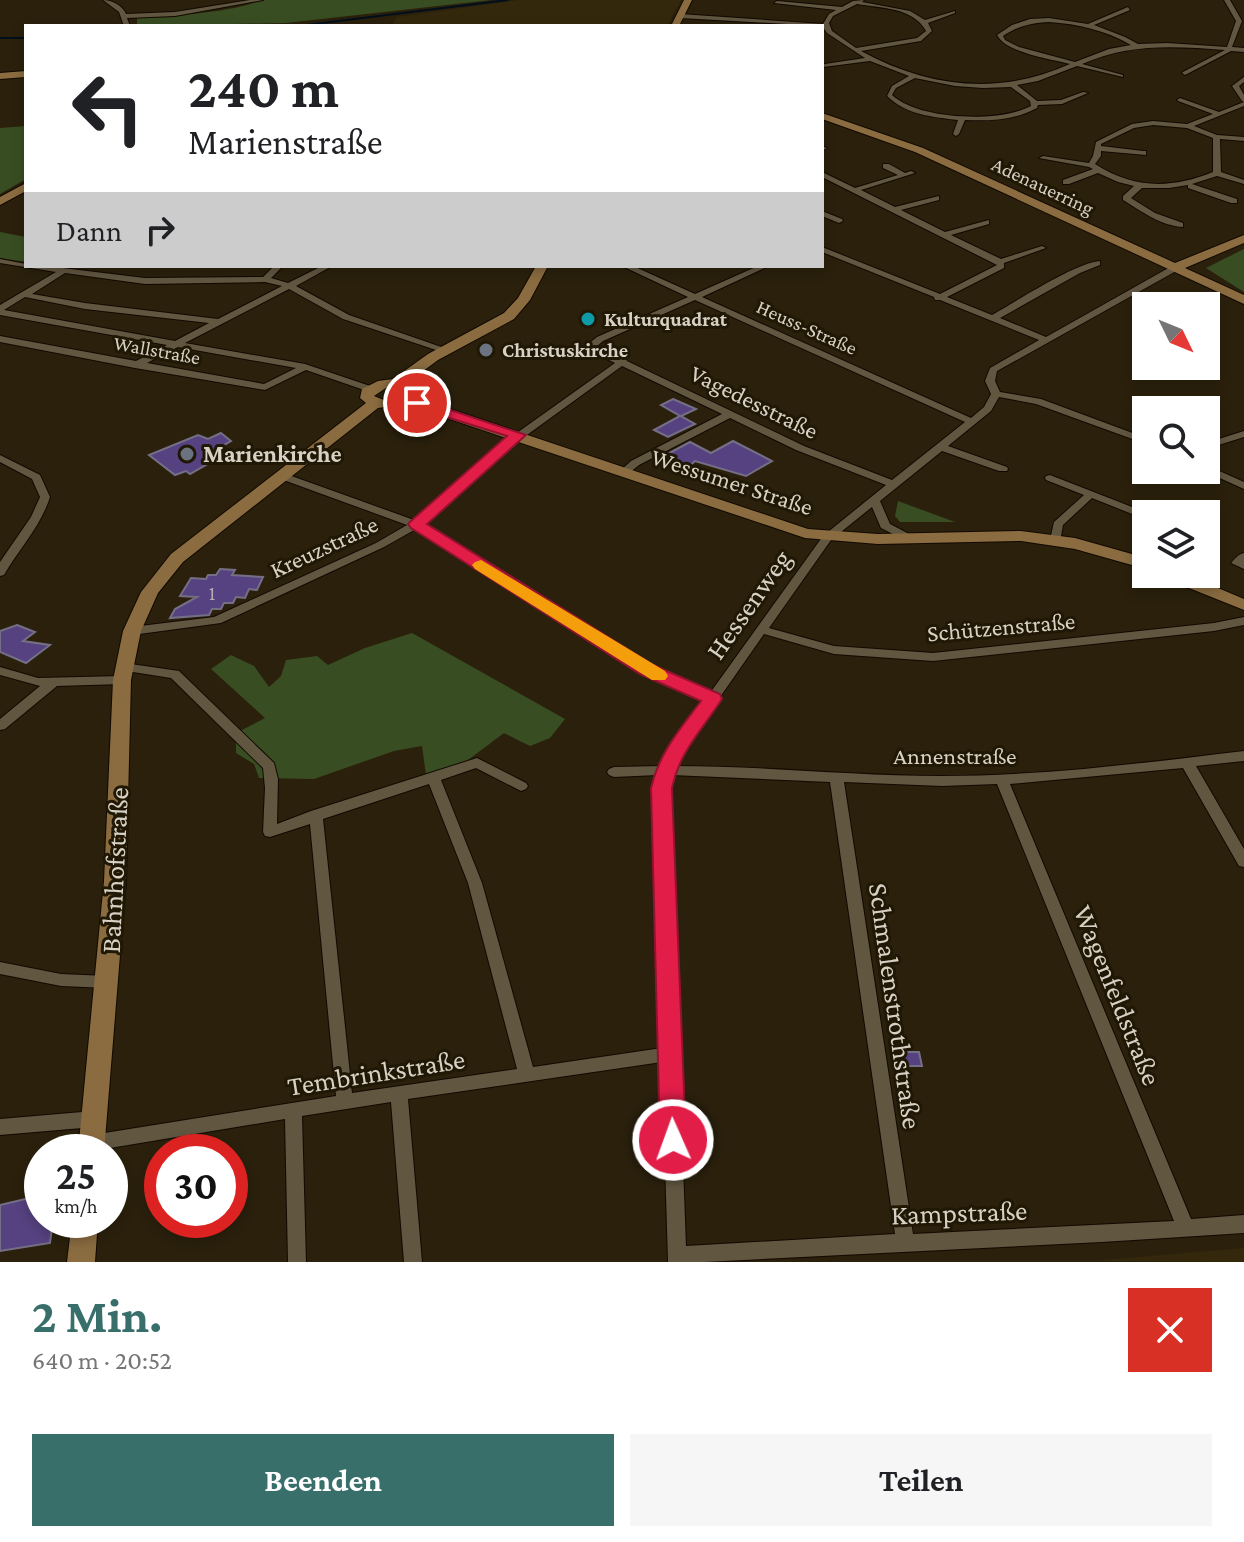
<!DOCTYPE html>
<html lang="de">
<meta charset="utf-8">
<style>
:root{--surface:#fff;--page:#f6f6f6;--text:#202124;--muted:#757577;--accent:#396f6b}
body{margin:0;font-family:"Crimson Pro",serif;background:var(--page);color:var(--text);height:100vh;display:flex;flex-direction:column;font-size:30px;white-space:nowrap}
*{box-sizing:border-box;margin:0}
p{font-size:26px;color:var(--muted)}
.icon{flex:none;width:44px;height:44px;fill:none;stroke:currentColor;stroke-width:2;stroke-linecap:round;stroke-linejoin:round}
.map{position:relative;height:1262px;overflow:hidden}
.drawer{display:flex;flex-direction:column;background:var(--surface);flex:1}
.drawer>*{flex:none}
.top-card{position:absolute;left:24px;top:24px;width:800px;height:244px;border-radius:0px;box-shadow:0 4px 12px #0003;background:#fff;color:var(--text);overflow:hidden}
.needle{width:52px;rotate:133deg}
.fabs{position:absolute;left:1132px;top:292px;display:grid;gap:16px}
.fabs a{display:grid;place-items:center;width:88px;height:88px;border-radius:0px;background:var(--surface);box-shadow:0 4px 12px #0003;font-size:40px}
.speed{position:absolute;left:24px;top:1134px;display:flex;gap:16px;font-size:40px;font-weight:700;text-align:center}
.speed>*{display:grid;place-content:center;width:104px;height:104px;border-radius:50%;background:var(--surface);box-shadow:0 4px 12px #0003;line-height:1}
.speed small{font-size:20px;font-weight:400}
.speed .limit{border:12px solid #d22;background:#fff;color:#111}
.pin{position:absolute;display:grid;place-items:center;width:68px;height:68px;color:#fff;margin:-34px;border:4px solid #fff;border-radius:50%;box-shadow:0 2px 8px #0007}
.me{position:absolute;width:88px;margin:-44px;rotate:358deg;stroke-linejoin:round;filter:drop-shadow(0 0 6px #0008)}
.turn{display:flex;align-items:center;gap:28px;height:168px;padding:0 32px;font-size:36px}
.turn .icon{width:104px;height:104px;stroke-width:2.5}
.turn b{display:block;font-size:56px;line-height:68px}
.then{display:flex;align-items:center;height:76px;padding:0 32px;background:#0003;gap:16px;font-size:30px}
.round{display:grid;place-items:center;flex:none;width:84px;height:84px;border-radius:0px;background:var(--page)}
.headline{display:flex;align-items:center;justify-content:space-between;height:136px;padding:0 32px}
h1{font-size:48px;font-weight:700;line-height:60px;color:var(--accent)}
.action{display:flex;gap:16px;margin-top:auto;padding:16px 32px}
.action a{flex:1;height:92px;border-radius:0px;background:var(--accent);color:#fff;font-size:32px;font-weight:700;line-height:92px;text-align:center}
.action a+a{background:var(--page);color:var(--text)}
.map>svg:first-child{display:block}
.built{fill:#34280c}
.green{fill:#394d22}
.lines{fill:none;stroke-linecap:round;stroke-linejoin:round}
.stream{stroke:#000f1b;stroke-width:2}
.building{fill:#564280;stroke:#756f86;stroke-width:2}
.street-casing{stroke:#120900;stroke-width:2}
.secondary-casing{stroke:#120900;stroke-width:2}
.street{fill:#615640;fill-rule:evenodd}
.secondary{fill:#8a6c40;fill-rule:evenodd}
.route{fill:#e11d48;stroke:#92132f;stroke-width:2}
.slow{fill:#f59e0b}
.culture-dot{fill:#0f9aa8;stroke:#201704;stroke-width:3}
.worship-dot{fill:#6b7280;stroke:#201704;stroke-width:3}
.labels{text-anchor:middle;stroke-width:6;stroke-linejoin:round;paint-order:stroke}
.far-street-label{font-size:20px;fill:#d7d1c5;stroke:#201704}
.far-poi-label{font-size:20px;font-weight:bold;fill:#d7d1c5;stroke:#201704;text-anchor:start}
.number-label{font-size:20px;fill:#b7adb4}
.street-label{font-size:24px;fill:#d7d1c5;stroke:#201704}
.poi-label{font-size:24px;font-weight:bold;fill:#d7d1c5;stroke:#201704;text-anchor:start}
.near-street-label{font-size:28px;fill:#d7d1c5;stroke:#201704}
</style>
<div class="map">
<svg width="1244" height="1262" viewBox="0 0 1244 1262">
<rect width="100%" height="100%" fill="#2a200c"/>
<g class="built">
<path d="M519 0H681L667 26H391L397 17Z"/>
<path d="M1244 1248V1262L1092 1261Z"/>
</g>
<g class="green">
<path d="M262 0H491L286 23 137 26V17C172 16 230 13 262 0Z"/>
<path d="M26 126V179L0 194V128Z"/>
<path d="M0 232 26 237V262L0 258Z"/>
<path d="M1244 249V292L1206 268Z"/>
<path d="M898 501 955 522H900L895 516Z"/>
<path d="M412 633 565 719 550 738 530 746 504 733 464 763 426 775 422 746 394 751 314 779 259 778 254 764 236 753V733L265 718 211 669 231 655 254 666 269 687 281 676 286 660 317 656 328 665 365 648Z"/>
</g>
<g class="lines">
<g class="stream">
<path d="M298 26 508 0"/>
<path d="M0 38H26"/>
</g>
</g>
<g class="building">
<path d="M673 399 696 409 681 416 695 424 668 437 654 430 680 416 661 405Z"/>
<path d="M221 433 231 441 217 449 225 454 190 474 186 471 175 475 149 455 198 435 208 439Z"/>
<path d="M733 441 772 461 746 476 695 461 684 471 660 458 690 442 711 453Z"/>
<path d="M220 569 235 570 232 575 263 577 257 590 249 589 245 598 236 597 233 603H224L221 609H212L209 615 170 618 175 609 197 597 180 596 191 578 206 579 208 575H216Z"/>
<path d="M17 625 35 632 23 641 50 645 26 663 0 652V631Z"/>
<path d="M897 1052H919L922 1066H900Z"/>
<path d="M42 1195V1220H53L50 1243 0 1251V1205Z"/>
</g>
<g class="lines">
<defs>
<g id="street">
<path d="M103 0C112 0 123 6 126 14L175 12 250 0H263L175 16 127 18 130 26H124L119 12Z"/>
<path d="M864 0 862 2 910 11 925 20 955 11V13L928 23 932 31 921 41 861 51C929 88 999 96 1070 64 1051 59 1006 53 997 35L1012 25 1030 19 1049 18 1088 24 1128 7 1130 10 1094 25 1125 37 1138 44 1167 43 1227 47 1236 21 1224 0H1230L1242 21 1232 47 1244 48V52L1231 51 1185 75 1182 73 1183 72 1225 50C1175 46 1129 43 1082 64L1123 75V77L1077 66 1038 81 1017 85 1037 101 1061 100 1083 92 1088 93 1062 104 1038 105 1037 108C1015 120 990 121 965 120L959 134 956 136 953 134 958 120C933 117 906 115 887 96L892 86 909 76 870 61 823 67V65L825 64 865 58 827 33 822 26 680 18 677 16 680 14 823 24 829 14 836 10 774 3 777 1 842 7 853 1ZM857 4C880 8 913 7 926 31L917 38 856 48 832 31 829 23 833 16ZM1049 22C1078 24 1105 30 1131 45L1109 49 1075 62 1019 47 1005 40 1003 36C1018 26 1031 23 1049 22ZM915 78 955 86 983 88 1011 87 1030 101 1031 106C999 123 919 120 892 95L896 88Z"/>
<path d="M1244 77V82L1239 86 1244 95V102L1242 101 1232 86Z"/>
<path d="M1180 98 1219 112 1244 102V106L1194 126 1217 135 1244 137V141L1220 139 1221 172 1244 180V184L1217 176 1192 184 1237 199V203H1231L1188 188V185L1169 188H1142L1131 198 1155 213 1183 223V227C1161 226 1141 211 1123 200V196L1134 186 1118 182 1098 173 1069 184H1063V180L1093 169 1089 167 1039 158 1043 156 1089 163 1093 156 1096 142 1132 124 1153 121 1187 124 1213 114 1178 101 1177 100ZM1153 125 1187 128 1213 138V172C1171 189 1134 189 1095 164L1101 156V151L1146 155V151H1143L1101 146V144L1134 128Z"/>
<path d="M822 146 827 148 822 151Z"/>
<path d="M883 164H889L905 173 911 171 915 173 861 190 895 207 939 196V200L901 210 945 232 989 220V224L951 235 1001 259 1042 246 1046 248 1004 263V268L947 297 992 315C1015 302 1077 262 1100 261V265L1080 273 1000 318 1046 337 1172 266H1178V270L997 371 995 381 1000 392 1041 399 1146 438V444L1036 404 999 397 991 411 948 446 1007 467 1008 469 1007 471H999L942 451 880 501 890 524 913 536 915 538 913 540H905L881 528 872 507 831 540 769 628 834 646 933 653 1214 623 1244 617V625L1214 631 933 661 834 654 764 634 681 753 674 766C764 766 852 776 941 776 1043 776 1144 763 1244 751V761L1196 766 1244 849V867L1239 866 1183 768 1010 784 1191 1219 1244 1215V1233L1102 1242 704 1262H668L662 1062 408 1099 422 1262H404L391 1102 302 1116 306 1262H288L285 1119 92 1151 86 1148 83 1143 86 1138 92 1135 336 1096 310 824 270 837 265 836 263 832 265 788 263 768 171 678 120 670 118 667 120 664 124 663 179 671 274 763 278 779 277 824 311 811 477 758 526 783 528 786 526 789 521 791 476 768 441 780 482 883 533 1067 662 1048 655 788 658 775 614 777 609 775 607 772 609 769 614 767 661 766 670 748 705 700 643 673 416 529 384 547 221 623 132 635 126 631 132 627 214 617 376 543 407 525 278 478 277 476 278 474H286L414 520 486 455 615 363 587 349V345L597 337 688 297 622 266H633L695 294 758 266H769L702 297 971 418 984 407 991 394 985 381 990 368 1039 340 940 300H935L934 297 822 252V247L940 294 997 265 822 177V172L855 188 898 175 883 168ZM695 300 965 422 892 480 804 446 627 361 626 359 596 347 603 341ZM622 366 722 414 631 461 619 472 620 474H628L639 465 730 418 796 450 886 485 823 536 710 693 651 667 423 524 494 459ZM671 775 830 782 895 1234 686 1246 669 788ZM844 782 942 786 997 784 1174 1221 913 1234ZM429 784 468 883 517 1069 352 1093 323 819Z"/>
<path d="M822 211 842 219 843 221 839 223 822 216Z"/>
<path d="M0 259 26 264V266H46L145 278 263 277 274 266H283L271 278 288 283 322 266H332L296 286 349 315 450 350 445 353 343 319 289 289 185 343 305 364 373 387V391H367L306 370 265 390 135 368 0 342V336L136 361 167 345 0 315V305L56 272 0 263ZM65 273 145 284 265 282 282 286 218 319 85 303 32 294ZM25 297 85 309 209 323 175 341 4 310ZM178 347 296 368 264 384 147 363Z"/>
<path d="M1244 431V437L1206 449V443Z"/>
<path d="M0 455 40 475 50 497C41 526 19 549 4 575L0 576V562L31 517 40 497 32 479 0 462Z"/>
<path d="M1206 465 1244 482V489L1202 470H1206Z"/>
<path d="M1050 475 1150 514H1146V519L1142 518 1092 498 1063 525 1060 542H1052L1050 540 1054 522 1084 495 1046 480 1045 478 1046 476Z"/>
<path d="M1244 553V569L1231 563C1235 558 1239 554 1244 553Z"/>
<path d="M0 667 38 678 122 676 128 680 122 684 57 686 5 729 0 730V719L40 686 0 675Z"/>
<path d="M0 962 61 974 107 976 113 978 115 982 113 986 107 988 61 986 0 974Z"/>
<path d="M94 1111 100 1114 102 1119 100 1124 94 1127 0 1135V1119Z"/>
</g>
<g id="secondary">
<path d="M684 0H692L679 26H671Z"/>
<path d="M26 71V77L0 79V73Z"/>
<path d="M822 113 923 148 1175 263 1244 235V243L1185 268 1244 295V304L915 152 822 119Z"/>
<path d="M26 183V191L0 205V197Z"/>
<path d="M536 266H548L530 300 514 319 438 360 407 383 417 390 414 397 808 529 878 534 1021 531 1075 538 1146 558V569L1075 549 1021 541 878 544 805 538 405 404 378 408 183 562 158 593 141 631 131 680 126 881 104 1152H78L104 881 113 680 123 631 141 592 171 554 366 403 360 398 362 389 378 381 393 379 428 354 504 313 518 298ZM395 387 402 392 400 396 384 400 374 396 386 388Z"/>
<path d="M1161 574H1185L1244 599V610L1164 578Z"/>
<path d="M72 1220H98L95 1262H67Z"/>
</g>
</defs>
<use href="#street" class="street-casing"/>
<use href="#secondary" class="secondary-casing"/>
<use href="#street" class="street"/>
<use href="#secondary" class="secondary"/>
</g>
<path class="route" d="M417 399 526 435 427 524 653 665 720 694 722 699C703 729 679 752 672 788L686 1140 682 1149 673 1152 663 1149 660 1140 651 788C659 753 680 729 701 701L640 674 411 528 408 524 411 521 507 436 411 406 409 403Z"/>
<path class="slow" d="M481 560 665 671 668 676 665 680H652L475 569 472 565 475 562Z"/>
<circle class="culture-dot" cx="588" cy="319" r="8"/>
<g class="worship-dot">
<circle cx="486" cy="350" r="8"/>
<circle cx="187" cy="454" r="8"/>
</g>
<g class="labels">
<g class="far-street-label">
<text transform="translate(1043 186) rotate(25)" y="7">Adenauerring</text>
<text transform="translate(807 327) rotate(24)" y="7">Heuss-Straße</text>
<text transform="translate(157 350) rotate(10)" y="7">Wallstraße</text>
</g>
<g class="far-poi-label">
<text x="604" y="326">Kulturquadrat</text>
<text x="502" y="357">Christuskirche</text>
</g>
<g class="number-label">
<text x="212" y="600">1</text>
</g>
<g class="street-label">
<text transform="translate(754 402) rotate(26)" y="8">Vagedesstraße</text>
<text transform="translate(732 482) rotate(18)" y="8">Wessumer Straße</text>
<text transform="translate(324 547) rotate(-25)" y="8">Kreuzstraße</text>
<text transform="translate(1001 627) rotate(-5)" y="8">Schützenstraße</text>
<text x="955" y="764">Annenstraße</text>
</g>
<g class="poi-label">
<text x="203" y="462">Marienkirche</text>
</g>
<g class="near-street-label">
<text transform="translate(748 604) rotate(-55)" y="10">Hessenweg</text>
<text transform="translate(114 870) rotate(-87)" y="10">Bahnhofstraße</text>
<text transform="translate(1118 995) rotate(68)" y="10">Wagenfeldstraße</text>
<text transform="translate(896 1006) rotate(82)" y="10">Schmalenstrothstraße</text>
<text transform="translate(376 1072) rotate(-9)" y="10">Tembrinkstraße</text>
<text transform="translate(959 1212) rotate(-2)" y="10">Kampstraße</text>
</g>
</g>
</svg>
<div class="fabs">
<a><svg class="needle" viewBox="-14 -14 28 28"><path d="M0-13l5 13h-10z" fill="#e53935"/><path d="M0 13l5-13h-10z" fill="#757577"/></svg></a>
<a><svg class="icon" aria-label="search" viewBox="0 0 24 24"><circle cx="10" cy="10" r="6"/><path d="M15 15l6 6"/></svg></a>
<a><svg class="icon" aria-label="layers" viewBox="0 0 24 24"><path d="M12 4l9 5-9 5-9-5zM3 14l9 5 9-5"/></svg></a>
</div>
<div class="speed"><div>25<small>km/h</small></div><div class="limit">30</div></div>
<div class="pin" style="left:417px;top:403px;background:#d93025"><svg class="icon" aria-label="arrive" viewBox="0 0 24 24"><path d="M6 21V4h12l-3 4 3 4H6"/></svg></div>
<svg class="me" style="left:673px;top:1140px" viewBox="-20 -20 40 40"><circle r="17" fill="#e11d48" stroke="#fff" stroke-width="3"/><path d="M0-11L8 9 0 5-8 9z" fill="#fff"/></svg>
<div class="top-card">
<div class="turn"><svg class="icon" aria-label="left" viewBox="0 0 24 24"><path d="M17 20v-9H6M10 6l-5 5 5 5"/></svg><div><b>240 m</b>Marienstraße</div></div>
<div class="then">Dann<svg class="icon" aria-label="right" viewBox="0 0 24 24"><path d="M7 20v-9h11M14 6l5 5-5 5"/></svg></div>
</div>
</div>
<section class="drawer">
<div class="headline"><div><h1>2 Min.</h1><p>640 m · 20:52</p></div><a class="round" style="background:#d93025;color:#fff"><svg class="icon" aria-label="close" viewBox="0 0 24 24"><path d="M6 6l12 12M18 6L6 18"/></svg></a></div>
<div class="action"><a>Beenden</a><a>Teilen</a></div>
</section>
